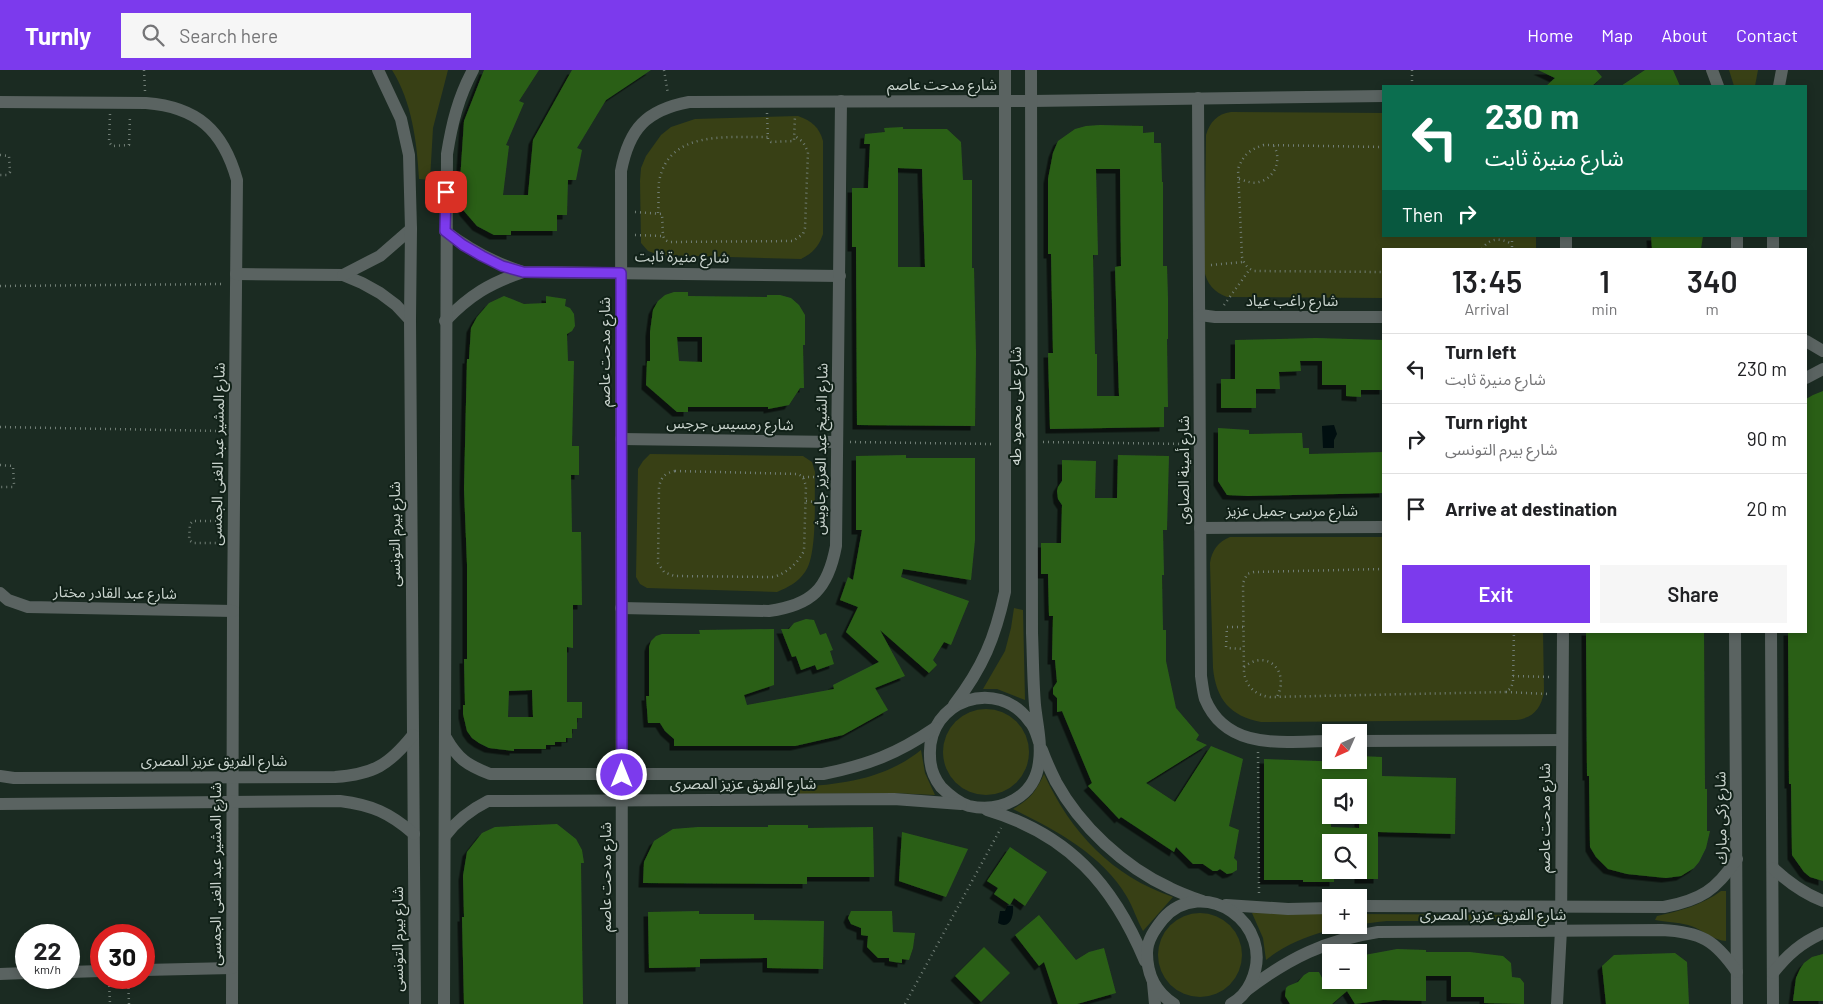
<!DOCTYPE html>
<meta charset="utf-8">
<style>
:root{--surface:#fff;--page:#f6f6f6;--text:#202124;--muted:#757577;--line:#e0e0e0;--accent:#7c3aed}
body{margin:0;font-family:Barlow,"Noto Sans Arabic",sans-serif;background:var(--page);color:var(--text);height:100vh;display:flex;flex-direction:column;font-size:19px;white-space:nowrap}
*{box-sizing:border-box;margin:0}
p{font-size:16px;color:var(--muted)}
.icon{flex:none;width:28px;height:28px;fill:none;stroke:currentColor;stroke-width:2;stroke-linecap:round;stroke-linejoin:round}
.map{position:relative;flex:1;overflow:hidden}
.drawer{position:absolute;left:1382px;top:178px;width:425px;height:385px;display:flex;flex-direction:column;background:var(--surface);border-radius:0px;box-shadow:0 2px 8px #0003}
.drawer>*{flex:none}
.hud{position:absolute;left:1382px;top:15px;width:425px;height:152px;border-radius:0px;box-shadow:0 2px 8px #0003;background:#0b6e4f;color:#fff;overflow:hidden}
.needle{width:32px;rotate:225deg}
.controls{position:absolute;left:1322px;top:654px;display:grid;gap:10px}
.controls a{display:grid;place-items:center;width:45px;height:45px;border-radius:0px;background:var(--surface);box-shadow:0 2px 8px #0003;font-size:25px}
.speed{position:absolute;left:15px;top:854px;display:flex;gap:10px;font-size:25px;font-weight:700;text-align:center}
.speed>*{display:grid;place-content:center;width:65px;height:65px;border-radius:50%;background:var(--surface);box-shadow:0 2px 8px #0003;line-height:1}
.speed small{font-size:12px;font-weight:400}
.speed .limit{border:8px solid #d22;background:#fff;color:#111}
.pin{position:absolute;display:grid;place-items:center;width:42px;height:42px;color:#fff;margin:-21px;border-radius:10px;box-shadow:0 2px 8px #0006}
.me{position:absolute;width:55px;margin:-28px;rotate:0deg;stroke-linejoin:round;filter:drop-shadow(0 0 4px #0008)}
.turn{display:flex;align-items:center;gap:18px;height:105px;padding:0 20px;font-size:22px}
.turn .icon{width:65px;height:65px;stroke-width:2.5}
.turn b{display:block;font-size:35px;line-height:42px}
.then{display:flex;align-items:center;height:48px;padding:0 20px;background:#0003;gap:10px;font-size:19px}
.eta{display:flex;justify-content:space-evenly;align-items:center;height:85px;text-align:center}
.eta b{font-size:30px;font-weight:600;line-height:35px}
.button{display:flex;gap:10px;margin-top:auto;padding:10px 20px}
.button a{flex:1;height:58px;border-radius:0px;background:var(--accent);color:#fff;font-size:20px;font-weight:600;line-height:58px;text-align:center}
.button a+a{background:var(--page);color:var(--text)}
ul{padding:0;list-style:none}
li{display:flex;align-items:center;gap:15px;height:70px;padding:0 20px;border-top:1px solid var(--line)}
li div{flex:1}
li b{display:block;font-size:19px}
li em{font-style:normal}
header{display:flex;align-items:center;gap:30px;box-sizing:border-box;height:70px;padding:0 25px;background:var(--accent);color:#fff}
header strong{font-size:24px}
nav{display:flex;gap:28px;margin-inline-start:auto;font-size:18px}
.search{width:350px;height:45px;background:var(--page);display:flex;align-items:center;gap:12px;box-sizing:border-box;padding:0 18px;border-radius:0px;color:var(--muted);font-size:19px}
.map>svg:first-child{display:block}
.green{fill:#384015}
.water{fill:#010f10}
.building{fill:#2b5f18;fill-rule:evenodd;filter:url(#shadow)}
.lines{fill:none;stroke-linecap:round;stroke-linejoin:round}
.path{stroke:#717e76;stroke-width:2.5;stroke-dasharray:1 4;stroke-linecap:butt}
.minor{stroke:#5a6361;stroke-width:12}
.tertiary{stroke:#5a6361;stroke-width:12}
.route-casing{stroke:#51269a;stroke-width:12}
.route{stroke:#7c3aed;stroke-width:9}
.labels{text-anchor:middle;stroke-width:4;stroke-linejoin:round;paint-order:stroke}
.street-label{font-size:15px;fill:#cad4ce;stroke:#112118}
</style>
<header>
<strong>Turnly</strong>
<div class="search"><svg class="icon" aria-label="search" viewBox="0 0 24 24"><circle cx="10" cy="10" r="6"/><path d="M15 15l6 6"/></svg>Search here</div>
<nav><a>Home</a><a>Map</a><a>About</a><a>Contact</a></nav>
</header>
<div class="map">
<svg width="1823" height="934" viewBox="0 0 1823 934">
<defs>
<filter id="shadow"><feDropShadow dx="-4.5" dy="4.5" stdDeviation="0" flood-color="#0009"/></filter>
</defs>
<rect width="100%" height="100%" fill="#1b2b22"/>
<g class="green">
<path d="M392 0H448L433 58 430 110 419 109C417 72 412 32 392 0Z"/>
<path d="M1729 0H1758L1755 16H1734Z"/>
<path d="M1231 42 1384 43V166H1536V179H1384V228L1227 227C1214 222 1207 214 1204 200L1206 65C1210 52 1217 44 1231 42Z"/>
<path d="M798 46C812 51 819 57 823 71V164C819 176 813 183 801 189L659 185 648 181 641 173 640 111 641 98 646 86 661 65 671 57 695 49Z"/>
<path d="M650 384 803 386 812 392 815 402C814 426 818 485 805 502 798 512 789 517 777 522L647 518 640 514 636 507 638 399 643 391Z"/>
<path d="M1230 467H1384V561H1543L1544 622C1541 639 1533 648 1516 650L1261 652C1230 646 1216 629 1213 598L1210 493C1212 480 1218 472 1230 467Z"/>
<path d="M1014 538 1023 540 1025 630 997 619H983L1005 581 1011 558Z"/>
<circle cx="986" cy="682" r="43"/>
<path d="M921 680 925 703 935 725 894 723 800 724 799 717C843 714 885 709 921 680Z"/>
<path d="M1044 704C1071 763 1112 806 1173 827L1143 861C1137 850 1133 837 1127 827 1102 784 1055 760 1013 739 1030 729 1035 723 1044 704Z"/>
<path d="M1721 821H1726V871C1715 871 1700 858 1688 855 1677 852 1666 852 1655 850L1657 846C1680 841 1702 835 1721 821Z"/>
<circle cx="1200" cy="885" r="42"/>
<path d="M1252 843 1331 844V855H1359V844L1543 845 1547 849 1544 851H1387C1346 855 1299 863 1266 890L1263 868Z"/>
</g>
<g class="water">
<path d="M1334 355 1337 364 1334 370V378H1323L1322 356Z"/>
<path d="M1007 836H1013C1014 846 1010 860 998 853L1000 841H1005Z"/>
</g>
<g class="building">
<path d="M484 0H539L519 31 524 33 506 75 509 76 503 125H528L533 70 572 0H651L606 30 577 78 582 80 576 110H568L567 145H557V161H511V165H494L477 156 464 141 459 126 464 51Z"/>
<path d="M1538 0H1596L1602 7 1592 16H1546L1555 8Z"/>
<path d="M1645 0H1673L1680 16H1621Z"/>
<path d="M1100 55 1143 56V63L1154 62V73H1161L1162 112H1163V196H1167L1168 228V269H1167L1168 337H1164V357L1050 359 1048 283H1053L1051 184H1048V109L1053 83 1058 71 1075 59 1086 56ZM1096 99H1120L1121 196 1115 197 1119 326H1097V284H1095L1093 185H1098Z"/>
<path d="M903 57V59H947L961 72 963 110H972V198H974L976 283 975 356 857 355 856 177H852V118H868L870 74H864L865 64 885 62 884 58ZM898 98 922 99 925 197H898Z"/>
<path d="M1651 166H1703L1701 179H1652Z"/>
<path d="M674 222H688V226L767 227V225H780L791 228 799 235 805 245V275H803L804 318H800L789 335 768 339V337H688V342H677L646 315 647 291H650V262L653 240 658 231 665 225ZM677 267H702V292L679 291Z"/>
<path d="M504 226 524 234 546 233V226L566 229 565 236 570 238 574 244 575 256 572 261 567 264 568 291H574L572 376H579V405H571L572 462H581L582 535H573V578L567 577V632H582V648H577V659H572V668H566V672H555V675H546V679H514V681L489 678 479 673 472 668 467 661 463 644V635H465L464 589H467V494L464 419 467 289H469L471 258 477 247 489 233ZM532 620 533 647H508L509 621Z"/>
<path d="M1316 268 1384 270V320H1361V327L1346 326V315H1322V291H1300L1301 301 1279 302 1280 319H1256V338H1221V309H1235V270Z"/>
<path d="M1823 321V811L1810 807 1804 802 1792 785 1791 714H1789L1788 561H1806V329L1813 325Z"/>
<path d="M1218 358 1249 360V364L1302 363 1303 378H1309V384L1384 382V423L1248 426 1227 425 1218 411Z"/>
<path d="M906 385V388H975V470L971 510 903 499 901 507 969 531 951 575 944 572 933 590 937 595 929 603 880 560 905 606 875 618 888 640 843 665 795 676H674V669L665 661 660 653H648L646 626H649V577L651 571 656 566 662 564H700L699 560 774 559V615L744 625 747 635 834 619 833 615 879 592 846 562 858 537 840 530 848 507 853 510 862 460H856V386Z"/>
<path d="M1118 385 1169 386 1167 460H1163L1164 505H1162L1163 560H1166V591L1176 638 1199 665 1196 670 1207 675 1146 713 1175 732 1211 676 1243 689 1229 756 1239 760 1234 788 1237 791V800L1232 803 1227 804 1220 799 1217 801H1213L1203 794H1193L1176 777 1174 782 1121 747 1119 749 1088 716 1092 713 1062 641 1057 642V628L1053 624V618L1057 612 1055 590H1052L1053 546H1049L1048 504H1041V473H1061L1062 435 1058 429 1057 421 1058 417 1062 411V390L1096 391 1095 428H1117Z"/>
<path d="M806 549 814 550 820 565 826 563 833 580 830 581 834 594 817 600 815 595 801 600 796 586 792 587 781 559H789L794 553Z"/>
<path d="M1586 561H1704L1705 719H1707V761H1710L1706 778 1699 792 1694 798 1681 806 1666 808 1627 804 1608 799 1596 787 1590 777 1589 706H1587Z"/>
<path d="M1359 686 1382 687V706L1456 708 1455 764 1378 762V809H1359V772H1331V800H1334V812H1303V810H1264V689L1347 692V690H1359ZM1331 718H1359V758L1331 757Z"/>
<path d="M557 754 576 769 582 780 584 793H581L583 934H464L462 847H464L463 806 467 782 482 763 495 757Z"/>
<path d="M768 755H808V758L873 757 874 807H807V814L643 813 644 792 654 771 673 759 698 757H768Z"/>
<path d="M902 762 968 779 946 827 899 811Z"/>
<path d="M1010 777 1047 802 1025 836 1014 828 1010 835 994 824 998 818 987 811Z"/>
<path d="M699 841V844H754V850L824 851 823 899 767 898V888L700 889V897L649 898 648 842Z"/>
<path d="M851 841H892L893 862 915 863 913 878 909 890 902 889V893L894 892 889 891V888H878L867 877 868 866 861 865V858L851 854 848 848Z"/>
<path d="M1039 845 1076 890 1089 882 1104 878 1116 923 1077 934H1058L1044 892 1039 896 1015 865Z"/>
<path d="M984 877 1010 903 981 932 955 906Z"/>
<path d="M1397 879 1426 880V882H1470L1503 886 1511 893 1512 907 1520 908 1524 913V934L1484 933V927H1451V906H1426V931L1383 930 1355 934 1347 921 1332 934H1290L1285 926 1286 918 1288 916 1298 912 1304 905 1309 902H1319L1323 910H1359V886Z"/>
<path d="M1675 883 1687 892 1689 934H1606L1602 896 1614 885Z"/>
<path d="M1823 884V931H1793L1796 908 1800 899 1804 893 1812 887Z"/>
</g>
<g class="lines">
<g class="path">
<path d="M144 0 145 21"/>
<path d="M664 0 668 24"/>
<path d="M1412 0V16"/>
<path d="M767 43 768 70 771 72 794 71 795 45"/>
<path d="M110 44 109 72 112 76 129 75 130 45"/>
<path d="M1384 77 1264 75C1250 79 1243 85 1238 99L1242 187C1244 194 1247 198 1254 201L1384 202"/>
<path d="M0 85 9 86 10 102 7 105H0"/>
<path d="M1239 109C1246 111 1252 114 1259 112 1275 108 1282 90 1274 76"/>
<path d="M635 142 662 144 663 166 665 170 669 172 793 171 803 164 805 158 808 82 803 72 795 66"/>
<path d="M658 143C659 133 658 122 659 112 668 59 729 68 768 67"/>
<path d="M635 165 663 166"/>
<path d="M1512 166V179"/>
<path d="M1482 179C1490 167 1501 168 1512 174"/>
<path d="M1211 195 1243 192"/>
<path d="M0 216 223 214"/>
<path d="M1224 235 1250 199"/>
<path d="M0 357 221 361"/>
<path d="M850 372 992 374"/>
<path d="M1043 372 1188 374"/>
<path d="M0 395 13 396 14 414 13 417H0"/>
<path d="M675 401 798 404 803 407 806 416 804 481C797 494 788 502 774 507L674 506 664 502 658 493 659 417C661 407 665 403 675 401Z"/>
<path d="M803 407H824"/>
<path d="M806 431 824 433"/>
<path d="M221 451H193L190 454 189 470 193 473H222"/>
<path d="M1384 499 1254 502 1247 504 1243 513 1244 603C1247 618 1256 625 1270 627L1506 622 1511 618 1513 612 1514 561"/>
<path d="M1243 557H1227L1226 577 1228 578 1244 579"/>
<path d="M1244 597C1268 578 1290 602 1277 627"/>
<path d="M1513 606 1549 607"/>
<path d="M1506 622 1549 624"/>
<path d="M1258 682 1259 824"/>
<path d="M128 908 129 934"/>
<path d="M109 911 110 934"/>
<path d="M905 934 1001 758"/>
</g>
<g class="minor">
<path d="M1198 28 1201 606C1202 613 1203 622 1205 629 1227 682 1285 671 1331 671"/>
<path d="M0 32 146 33C197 37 223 60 237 110L233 541 232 934"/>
<path d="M445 161C470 180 494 193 523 202L840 206"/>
<path d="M1566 179V166"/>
<path d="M236 204 343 205 362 213 380 223 396 235 410 250"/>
<path d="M343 205 380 186 411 159"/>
<path d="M1200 245 1215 247H1384"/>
<path d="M445 251C470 225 490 213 523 202"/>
<path d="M1806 271 1823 281"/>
<path d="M1806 308 1823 299"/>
<path d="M621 369 837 372"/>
<path d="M1200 458 1384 457"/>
<path d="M0 523 8 530 28 537 233 541"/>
<path d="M621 538 769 541C812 535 828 519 836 476L841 31"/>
<path d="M1359 671 1562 670"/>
<path d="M144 900 232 898"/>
<path d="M69 902 101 901"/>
<path d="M0 904 26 903"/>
<path d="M622 934 621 101C629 59 646 40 689 32L1032 31 1384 26"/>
<path d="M1557 934 1561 860 1563 561"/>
</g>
<g class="tertiary">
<path d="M378 0 401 49 409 85 411 159 410 250 415 934"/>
<path d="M1031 0 1032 563C1033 587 1033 611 1035 635 1037 654 1042 673 1039 692 1035 727 1001 743 969 736 958 733 949 725 941 717 934 708 930 697 930 686 927 630 998 606 1030 652 1035 657 1037 666 1039 672"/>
<path d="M1712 0 1718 16"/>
<path d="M1779 16 1782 0"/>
<path d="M1737 166V179"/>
<path d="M1773 166V179"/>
<path d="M1735 561 1737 934"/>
<path d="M1771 561 1773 934"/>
<path d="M954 635C983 597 995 568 1005 522V0"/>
<path d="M446 668C458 689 467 695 490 704H823C868 695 897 684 935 658"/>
<path d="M1042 680C1046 691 1051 702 1056 712 1080 756 1124 797 1170 818 1180 823 1191 827 1202 831"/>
<path d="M0 706 14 708 335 707C374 704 389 695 413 665"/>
<path d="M0 734 340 731C372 735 390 743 414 764"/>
<path d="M987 740C1068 764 1113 814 1145 891"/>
<path d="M445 766C457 750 470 740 488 731L894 729 961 734"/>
<path d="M1773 798C1789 813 1803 823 1823 831"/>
<path d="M1226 835 1288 839 1331 838"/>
<path d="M1359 836 1664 837C1701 830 1716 820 1737 789"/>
<path d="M1773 903C1788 884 1801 873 1823 863"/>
<path d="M1153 913 1155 934"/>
<path d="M1247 920C1289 888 1326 870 1378 862L1662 860C1701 862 1715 870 1737 902"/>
<path d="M444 934 447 84C452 53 458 28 473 0"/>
<path d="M1174 934C1155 922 1147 905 1147 883 1147 870 1155 859 1163 849 1202 804 1278 853 1251 912 1247 921 1240 929 1231 934"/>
</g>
</g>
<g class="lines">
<defs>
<path id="route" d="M446 122 445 161 463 175 482 186 502 196 523 202 621 203 622 705"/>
</defs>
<use href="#route" class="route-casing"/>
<use href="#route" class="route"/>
</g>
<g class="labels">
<g class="street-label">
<text x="942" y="20">شارع مدحت عاصم</text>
<text transform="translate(682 187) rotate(1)" y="5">شارع منيرة ثابت</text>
<text x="1292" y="236">شارع راغب عياد</text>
<text transform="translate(605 282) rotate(-90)" y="5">شارع مدحت عاصم</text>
<text transform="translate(1016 336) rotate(-90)" y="5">شارع على محمود طه</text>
<text transform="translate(730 354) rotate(1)" y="5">شارع رمسيس جرجس</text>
<text transform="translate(821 379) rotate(-89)" y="5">شارع الشيخ عبد العزيز جاويش</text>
<text transform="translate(218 384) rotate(-89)" y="5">شارع المشير عبد الغنى الجمسى</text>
<text transform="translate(1184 400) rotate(-90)" y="5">شارع أمينة الصاوى</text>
<text x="1292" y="446">شارع مرسى جميل عزيز</text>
<text transform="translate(395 464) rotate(-90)" y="5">شارع بيرم التونسى</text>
<text transform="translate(115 523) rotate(1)" y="5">شارع عبد القادر مختار</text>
<text x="214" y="696">شارع الفريق عزيز المصرى</text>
<text x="743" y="719">شارع الفريق عزيز المصرى</text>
<text transform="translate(1545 748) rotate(-90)" y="5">شارع مدحت عاصم</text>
<text transform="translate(1721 748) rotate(-91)" y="5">شارع زكى مبارك</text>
<text transform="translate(216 804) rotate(-90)" y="5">شارع المشير عبد الغنى الجمسى</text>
<text transform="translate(606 807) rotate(-90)" y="5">شارع مدحت عاصم</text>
<text x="1493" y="850">شارع الفريق عزيز المصرى</text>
<text transform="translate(398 869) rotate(-90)" y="5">شارع بيرم التونسى</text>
</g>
</g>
</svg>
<div class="controls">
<a><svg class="needle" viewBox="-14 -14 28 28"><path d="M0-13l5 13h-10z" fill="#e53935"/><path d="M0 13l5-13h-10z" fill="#757577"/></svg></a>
<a><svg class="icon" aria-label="sound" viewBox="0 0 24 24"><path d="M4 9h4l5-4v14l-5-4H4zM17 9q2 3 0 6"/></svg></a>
<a><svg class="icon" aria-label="search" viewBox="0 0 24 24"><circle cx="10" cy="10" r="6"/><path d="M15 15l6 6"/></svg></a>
<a>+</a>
<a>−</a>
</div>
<div class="speed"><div>22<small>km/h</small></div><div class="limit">30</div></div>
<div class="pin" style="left:446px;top:122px;background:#d93025"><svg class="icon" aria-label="arrive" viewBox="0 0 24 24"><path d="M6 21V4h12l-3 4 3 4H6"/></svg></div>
<svg class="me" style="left:622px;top:705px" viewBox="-20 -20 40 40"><circle r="17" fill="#7c3aed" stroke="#fff" stroke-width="3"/><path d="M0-11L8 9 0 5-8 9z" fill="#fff"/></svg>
<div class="hud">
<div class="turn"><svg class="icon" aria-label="left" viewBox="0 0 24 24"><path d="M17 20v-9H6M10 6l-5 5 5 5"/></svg><div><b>230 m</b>شارع منيرة ثابت</div></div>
<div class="then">Then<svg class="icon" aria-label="right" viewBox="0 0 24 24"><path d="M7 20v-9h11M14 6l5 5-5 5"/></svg></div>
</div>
<section class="drawer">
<div class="eta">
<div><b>13:45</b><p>Arrival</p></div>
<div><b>1</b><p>min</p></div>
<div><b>340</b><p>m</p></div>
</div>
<ul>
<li><svg class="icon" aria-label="left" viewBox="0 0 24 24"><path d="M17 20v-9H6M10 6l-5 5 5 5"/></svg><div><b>Turn left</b><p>شارع منيرة ثابت</p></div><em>230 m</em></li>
<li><svg class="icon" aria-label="right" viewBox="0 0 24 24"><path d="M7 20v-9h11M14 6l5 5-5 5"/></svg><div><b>Turn right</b><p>شارع بيرم التونسى</p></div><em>90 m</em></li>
<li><svg class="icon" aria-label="arrive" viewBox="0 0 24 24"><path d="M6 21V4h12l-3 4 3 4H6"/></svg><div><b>Arrive at destination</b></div><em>20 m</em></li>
</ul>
<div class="button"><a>Exit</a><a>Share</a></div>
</section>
</div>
